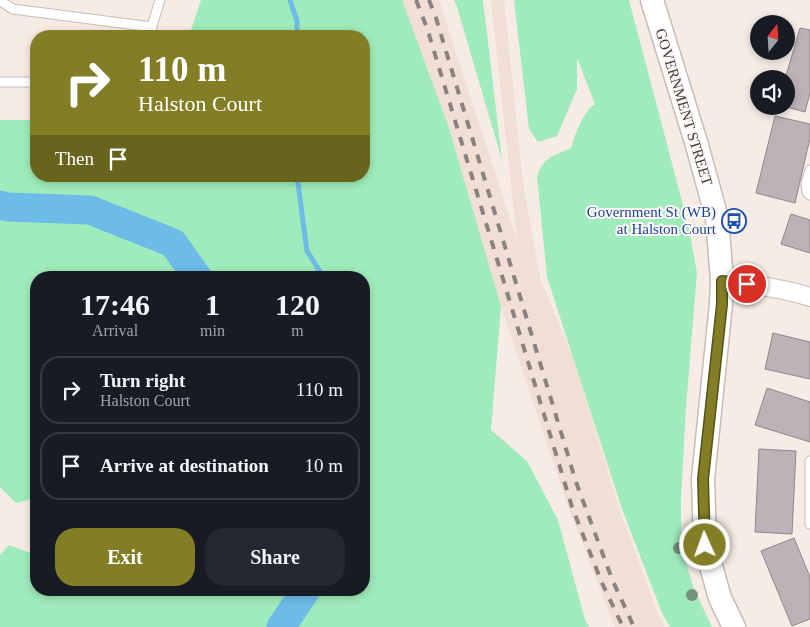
<!DOCTYPE html>
<style>
:root{--surface:#171b24;--page:#242831;--text:#f1f3f6;--muted:#9ea1a6;--line:#363941;--accent:#837e25}
body{margin:0;font-family:"Times New Roman",serif;background:var(--page);color:var(--text);height:100vh;display:flex;flex-direction:column;font-size:19px;white-space:nowrap}
*{box-sizing:border-box;margin:0}
p{font-size:16px;color:var(--muted)}
.icon{flex:none;width:28px;height:28px;fill:none;stroke:currentColor;stroke-width:2;stroke-linecap:round;stroke-linejoin:round}
.map{position:relative;flex:1;overflow:hidden}
.side{position:absolute;left:30px;top:271px;width:340px;height:325px;display:flex;flex-direction:column;background:var(--surface);border-radius:20px;box-shadow:0 2px 8px #0003}
.side>*{flex:none}
.top-card{position:absolute;left:30px;top:30px;width:340px;height:152px;border-radius:20px;box-shadow:0 2px 8px #0003;background:#837e25;color:#fff;overflow:hidden}
.needle{width:32px;rotate:17deg}
.controls{position:absolute;left:750px;top:15px;display:grid;gap:10px}
.controls a{display:grid;place-items:center;width:45px;height:45px;border-radius:50%;background:var(--surface);box-shadow:0 2px 8px #0003;font-size:25px}
.pin{position:absolute;display:grid;place-items:center;width:42px;height:42px;color:#fff;margin:-21px;border:2px solid #fff;border-radius:50%;box-shadow:0 1px 5px #0007}
.me{position:absolute;width:55px;margin:-28px;rotate:358deg;stroke-linejoin:round;filter:drop-shadow(0 0 4px #0008)}
.turn{display:flex;align-items:center;gap:18px;height:105px;padding:0 25px;font-size:22px}
.turn .icon{width:65px;height:65px;stroke-width:2.5}
.turn b{display:block;font-size:35px;line-height:42px}
.then{display:flex;align-items:center;height:48px;padding:0 25px;background:#0003;gap:10px;font-size:19px}
.eta{display:flex;justify-content:space-evenly;align-items:center;height:85px;text-align:center}
.eta b{font-size:30px;font-weight:700;line-height:35px}
.button{display:flex;gap:10px;margin-top:auto;padding:10px 25px}
.button a{flex:1;height:58px;border-radius:20px;background:var(--accent);color:#fff;font-size:20px;font-weight:700;line-height:58px;text-align:center}
.button a+a{background:var(--page);color:var(--text)}
ul{padding:0;list-style:none}
li{display:flex;align-items:center;gap:15px;height:68px;margin:0 10px 8px;padding:0 15px;border:2px solid var(--line);border-radius:20px}
li div{flex:1}
li b{display:block;font-size:19px}
li em{font-style:normal}
.map>svg:first-child{display:block}
.built{fill:#f1ded5}
.green{fill:#9febbb}
.lines{fill:none;stroke-linecap:round;stroke-linejoin:round}
.stream{stroke:#6cbbe9;stroke-width:5}
.river{stroke:#6cbbe9;stroke-width:29}
.building{fill:#bdb2b7;stroke:#90868b}
.service-casing{stroke:#c7bcb7;stroke-width:11}
.minor-casing{stroke:#c7bcb7;stroke-width:20}
.tertiary-casing{stroke:#c7bcb7;stroke-width:25}
.service{stroke:#fff;stroke-width:9}
.minor{stroke:#fff;stroke-width:18}
.tertiary{stroke:#fff;stroke-width:22}
.rail{stroke:#89827e;stroke-width:4;stroke-dasharray:9 9;stroke-linecap:butt}
.tree{fill:#76927f}
.route-casing{stroke:#555218;stroke-width:12}
.route{stroke:#837e25;stroke-width:9}
.labels{text-anchor:middle;stroke-width:4;stroke-linejoin:round;paint-order:stroke}
.street-label{font-size:15px;fill:#403c39;stroke:#fef9f7}
.transit-label{font-size:15px;fill:#164399;stroke:#fef9f7;text-anchor:end}
</style>
<div class="map">
<svg width="810" height="627" viewBox="0 0 810 627">
<rect width="100%" height="100%" fill="#f6ebe5"/>
<path class="built" d="M402 0H439L517 240 491 0H504L523 183 540 278 573 358 620 511 659 616 665 627H615L567 504 501 306 449 130Z"/>
<g class="green">
<path d="M201 0H402L448 125 501 306 491 430 527 461 558 520 585 620 589 627H0V555L9 545 36 555V590H364V278H36V498L16 503 0 487V120H36V176H364V36H189Z"/>
<path d="M454 0H483L502 160 457 7Z"/>
<path d="M514 0H629L688 224 697 273 686 407 681 499V531L685 560 694 589 712 627H670L662 613 622 509 547 277 537 177C544 156 552 157 571 148 576 133 582 113 595 104L577 58V89L557 136 538 142 529 129Z"/>
</g>
<g class="lines">
<g class="stream">
<path d="M290 0 297 21V36"/>
<path d="M297 176 307 251 324 278"/>
<path d="M364 337 367 342 364 366"/>
</g>
<g class="river">
<path d="M0 205 8 207 90 210 173 243 198 278"/>
<path d="M281 627 306 590"/>
</g>
</g>
<g class="building">
<path d="M800 28 810 30V93L805 112 783 106H786L785 79Z"/>
<path d="M775 116 810 124V138L795 203 756 193Z"/>
<path d="M791 214 810 220V253L781 244Z"/>
<path d="M773 333 810 342V379L765 369Z"/>
<path d="M767 388 810 402V442L755 425Z"/>
<path d="M759 449 796 451 792 534 755 532Z"/>
<path d="M794 538 810 577V619L792 626 761 551Z"/>
</g>
<g class="lines">
<defs>
<g id="service">
<path d="M0 1 13 9 152 27"/>
<path d="M149 36 160 0"/>
<path d="M0 82H36"/>
<path d="M810 170 806 184 807 192 810 195"/>
<path d="M810 461V524"/>
</g>
<path id="minor" d="M722 281C751 284 782 288 810 297"/>
<path id="tertiary" d="M652 0 696 142 717 218 722 281 721 304 703 479 705 545 720 598 734 627"/>
</defs>
<use href="#service" class="service-casing"/>
<use href="#minor" class="minor-casing"/>
<use href="#tertiary" class="tertiary-casing"/>
<use href="#service" class="service"/>
<use href="#minor" class="minor"/>
<use href="#tertiary" class="tertiary"/>
<g class="rail">
<path d="M416 0 427 28 572 507 602 583 623 627"/>
<path d="M429 0 436 18 576 482 612 579 634 627"/>
</g>
</g>
<g class="tree">
<circle cx="679" cy="548" r="6"/>
<circle cx="692" cy="595" r="6"/>
</g>
<g class="lines">
<defs>
<path id="route" d="M705 545 703 479 722 304V281L747 284"/>
</defs>
<use href="#route" class="route-casing"/>
<use href="#route" class="route"/>
</g>
<defs>
<symbol id="bus-ring" viewBox="-11 -11 22 22"><circle r="9.5" fill="#fef9f7" stroke="#1a4fb4" stroke-width="1.5"/><path d="M-5-6H5V4H4V6H2V4H-2V6H-4V4H-5ZM-3.5-4V0h7V-4ZM-3.5 1.2v1.5H-2V1.2ZM2 1.2v1.5H3.5V1.2Z" fill="#1a4fb4"/></symbol>
</defs>
<g fill-rule="evenodd">
<use href="#bus-ring" x="720" y="207" width="28" height="28"/>
</g>
<g class="labels">
<g class="street-label">
<text transform="translate(684 107) rotate(73)" y="5">GOVERNMENT STREET</text>
</g>
<g class="transit-label">
<text x="716" y="217">Government St (WB)<tspan x="716" dy="17">at Halston Court</tspan></text>
</g>
</g>
</svg>
<div class="controls">
<a><svg class="needle" viewBox="-14 -14 28 28"><path d="M0-13l5 13h-10z" fill="#e53935"/><path d="M0 13l5-13h-10z" fill="#9ea1a6"/></svg></a>
<a><svg class="icon" aria-label="sound" viewBox="0 0 24 24"><path d="M4 9h4l5-4v14l-5-4H4zM17 9q2 3 0 6"/></svg></a>
</div>
<div class="pin" style="left:747px;top:284px;background:#d93025"><svg class="icon" aria-label="arrive" viewBox="0 0 24 24"><path d="M6 21V4h12l-3 4 3 4H6"/></svg></div>
<svg class="me" style="left:705px;top:545px" viewBox="-20 -20 40 40"><circle r="17" fill="#837e25" stroke="#fff" stroke-width="3"/><path d="M0-11L8 9 0 5-8 9z" fill="#fff"/></svg>
<div class="top-card">
<div class="turn"><svg class="icon" aria-label="right" viewBox="0 0 24 24"><path d="M7 20v-9h11M14 6l5 5-5 5"/></svg><div><b>110 m</b>Halston Court</div></div>
<div class="then">Then<svg class="icon" aria-label="arrive" viewBox="0 0 24 24"><path d="M6 21V4h12l-3 4 3 4H6"/></svg></div>
</div>
<section class="side">
<div class="eta">
<div><b>17:46</b><p>Arrival</p></div>
<div><b>1</b><p>min</p></div>
<div><b>120</b><p>m</p></div>
</div>
<ul>
<li><svg class="icon" aria-label="right" viewBox="0 0 24 24"><path d="M7 20v-9h11M14 6l5 5-5 5"/></svg><div><b>Turn right</b><p>Halston Court</p></div><em>110 m</em></li>
<li><svg class="icon" aria-label="arrive" viewBox="0 0 24 24"><path d="M6 21V4h12l-3 4 3 4H6"/></svg><div><b>Arrive at destination</b></div><em>10 m</em></li>
</ul>
<div class="button"><a>Exit</a><a>Share</a></div>
</section>
</div>
